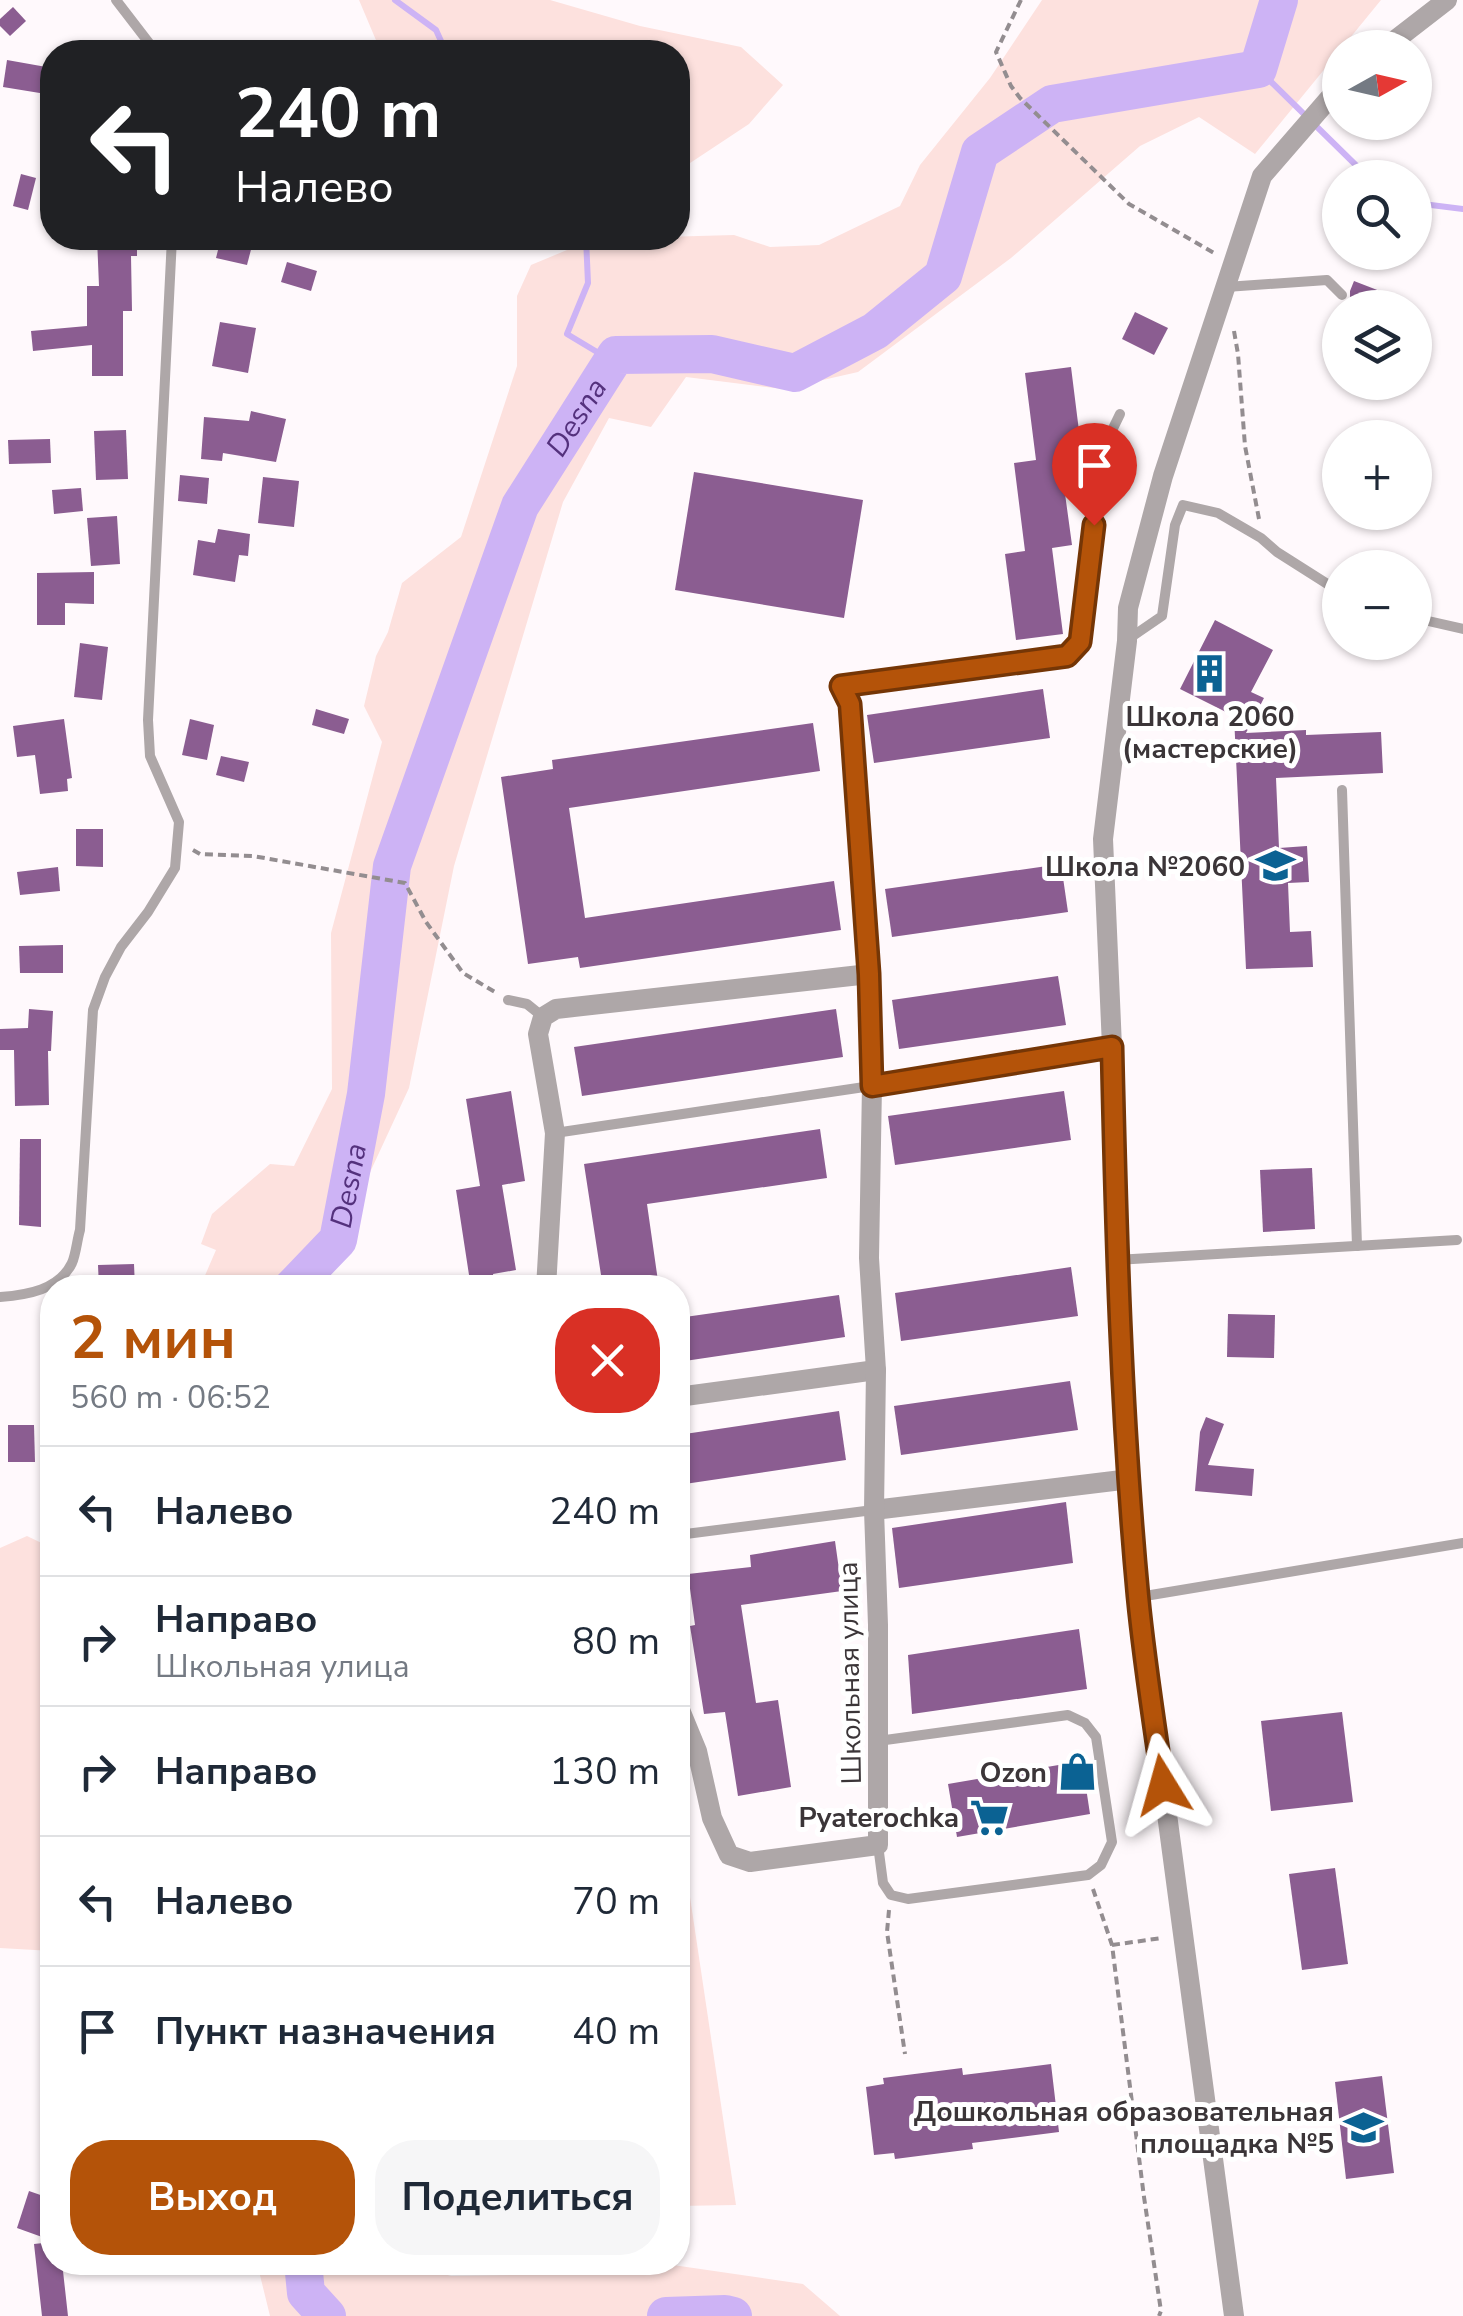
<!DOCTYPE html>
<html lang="ru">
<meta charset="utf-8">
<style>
:root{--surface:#fff;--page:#f6f6f7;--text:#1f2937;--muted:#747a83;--line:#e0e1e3;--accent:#b45309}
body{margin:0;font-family:"Nunito Sans",sans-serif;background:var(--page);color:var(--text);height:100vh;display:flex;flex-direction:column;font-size:38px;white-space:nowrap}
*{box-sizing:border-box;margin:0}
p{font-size:32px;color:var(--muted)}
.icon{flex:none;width:55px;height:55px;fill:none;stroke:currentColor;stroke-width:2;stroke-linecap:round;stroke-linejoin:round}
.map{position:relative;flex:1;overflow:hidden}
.details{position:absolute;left:40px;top:1275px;width:650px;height:1000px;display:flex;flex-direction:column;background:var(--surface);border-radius:40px;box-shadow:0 2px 8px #0004}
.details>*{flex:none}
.guide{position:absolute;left:40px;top:40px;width:650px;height:210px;border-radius:40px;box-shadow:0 2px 8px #0004;background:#202124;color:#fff;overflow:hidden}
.needle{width:65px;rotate:82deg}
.buttons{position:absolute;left:1322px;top:30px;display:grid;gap:20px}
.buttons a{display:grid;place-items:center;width:110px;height:110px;border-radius:50%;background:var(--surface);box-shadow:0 2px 8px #0004;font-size:50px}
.pin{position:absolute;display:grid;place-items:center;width:85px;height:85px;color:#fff;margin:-102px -42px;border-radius:50% 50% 50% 0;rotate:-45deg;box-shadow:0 0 10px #0007}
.pin .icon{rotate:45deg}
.me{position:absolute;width:110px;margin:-55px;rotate:352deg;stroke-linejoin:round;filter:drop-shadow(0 0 8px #0008)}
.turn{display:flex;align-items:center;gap:35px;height:210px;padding:0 30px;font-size:45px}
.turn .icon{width:130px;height:130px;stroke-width:2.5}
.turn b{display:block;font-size:70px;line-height:85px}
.round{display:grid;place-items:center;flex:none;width:105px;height:105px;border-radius:40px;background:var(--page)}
.head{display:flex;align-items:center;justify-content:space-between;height:170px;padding:0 30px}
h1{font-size:60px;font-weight:700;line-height:75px;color:var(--accent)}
.cta{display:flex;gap:20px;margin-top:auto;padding:20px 30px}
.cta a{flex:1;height:115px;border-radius:40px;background:var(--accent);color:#fff;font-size:40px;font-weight:700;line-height:115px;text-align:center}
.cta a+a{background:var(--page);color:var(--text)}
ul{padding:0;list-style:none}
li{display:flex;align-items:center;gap:30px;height:130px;padding:0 30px;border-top:2px solid var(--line)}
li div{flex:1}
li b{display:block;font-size:38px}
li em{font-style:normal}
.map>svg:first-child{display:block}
.green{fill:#fde1de}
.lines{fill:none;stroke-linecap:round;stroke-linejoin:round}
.stream{stroke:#cdb3f5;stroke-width:6}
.river{stroke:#cdb3f5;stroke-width:38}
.building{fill:#8b5d91}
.path{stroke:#938d90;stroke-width:4;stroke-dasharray:8 5;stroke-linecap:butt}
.lane{stroke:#aea7a8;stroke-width:10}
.street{stroke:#aea7a8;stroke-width:20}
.route-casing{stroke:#753606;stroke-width:25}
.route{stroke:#b45309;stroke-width:18}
.labels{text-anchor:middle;stroke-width:10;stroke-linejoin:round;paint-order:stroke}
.poi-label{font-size:28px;font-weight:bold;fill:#3b3538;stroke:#fff;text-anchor:end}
.street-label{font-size:28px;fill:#3b3538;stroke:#fff}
.water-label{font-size:30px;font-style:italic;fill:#54317d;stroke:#fff}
</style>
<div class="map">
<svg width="1463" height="2316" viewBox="0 0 1463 2316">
<rect width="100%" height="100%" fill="#fff9fc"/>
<g class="green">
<path d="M359 0H550L640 26 741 47 783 85 749 124 678 171V52H381Z"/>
<path d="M1042 0H1381L1255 154 1199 117 1140 146 1011 258 858 372 783 389 686 377 651 427 609 418 563 502 454 866 409 1088 317 1287H200L216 1250 201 1244 212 1214 270 1164 294 1166 332 1089 331 933 382 742 364 706 376 656 388 632 402 583 461 537 517 366V296L531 265 579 245 627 238 734 235 770 247 819 245 900 206 920 165 990 78Z"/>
<path d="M27 1536 52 1548V1951L0 1948V1548Z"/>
<path d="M690 1897 736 2205 678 2206V1899Z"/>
<path d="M257 2263H409L451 2276 514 2275 557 2263H659L803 2284 840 2316H270Z"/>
</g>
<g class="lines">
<g class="stream">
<path d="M395 0 436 30 446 52"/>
<path d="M1258 69 1369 178"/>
<path d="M1415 203 1463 209"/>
<path d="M586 238 588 283 567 334 612 361"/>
</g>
<g class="river">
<path id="s1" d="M292 1288 338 1240 366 1094 392 866 520 506 616 355 712 354 795 373 875 331 943 276 980 152 1052 104 1258 69 1279 0"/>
<path d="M303 2262 306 2293 327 2316"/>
<path d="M666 2316 725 2314 733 2316"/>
</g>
</g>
<g class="building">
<path d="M13 7 26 21 10 36 0 26V19Z"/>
<path d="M7 60 52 68V95L3 87Z"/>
<path d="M21 174 36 178 28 210 13 206Z"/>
<path d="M97 238H137V256H131L132 311H123V376H92V345L33 351 31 331 87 326V286H99Z"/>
<path d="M221 238H254L247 265 216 258Z"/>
<path d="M287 262 317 271 311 291 281 282Z"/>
<path d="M1354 281 1385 293 1379 308H1343L1350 298V291Z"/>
<path d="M1135 312 1168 328 1154 355 1122 339Z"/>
<path d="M220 322 256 328 248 373 212 366Z"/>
<path d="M1071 367 1082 455 1060 457 1072 545 1052 548 1063 634 1016 640 1005 554 1025 551 1014 463 1036 460 1025 373Z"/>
<path d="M251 411 286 419 276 462 223 453 222 461 201 459 204 417 249 421Z"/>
<path d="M126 430 128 479 96 480 94 431Z"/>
<path d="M50 439 51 463 9 464 8 440Z"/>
<path d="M694 472 863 500 844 618 675 590Z"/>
<path d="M180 475 209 478 207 504 178 501Z"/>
<path d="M263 477 299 481 294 527 258 523Z"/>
<path d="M81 488 83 511 54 514 52 490Z"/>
<path d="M117 516 120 564 91 566 87 518Z"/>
<path d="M218 529 250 534 248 556 239 555 235 582 193 575 198 540 215 543Z"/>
<path d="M94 572V604L65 603V625H37V573Z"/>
<path d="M1215 620 1273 650 1251 692 1264 698 1246 733 1306 730V735L1381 732 1383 773 1276 778 1279 848 1307 846 1309 882 1288 883 1290 932 1311 931 1313 967 1246 969 1234 716 1180 689Z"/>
<path d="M80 643 108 647 102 700 74 697Z"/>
<path d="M1043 689 1050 738 874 763 867 715Z"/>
<path d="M316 709 349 719 344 734 312 725Z"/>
<path d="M64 719 72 778 67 779 68 791 40 794 35 755 17 757 13 726Z"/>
<path d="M190 719 214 725 207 760 182 755Z"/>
<path d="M813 723 820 771 569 808 585 918 834 881 841 930 580 968 578 957 528 964 501 777 553 769 552 760Z"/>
<path d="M221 756 249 762 244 782 216 775Z"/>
<path d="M76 829H103V867L76 866Z"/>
<path d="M1061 864 1068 912 892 937 885 889Z"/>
<path d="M58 867 60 891 20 895 17 872Z"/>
<path d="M63 945V973H20L19 946Z"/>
<path d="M1058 976 1066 1025 899 1049 892 1000Z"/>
<path d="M29 1009 53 1011 51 1051H48L49 1105 15 1106 14 1050H0V1029L28 1028Z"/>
<path d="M836 1009 843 1057 582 1096 574 1047Z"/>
<path d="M511 1091 525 1181 502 1185 516 1270 493 1274 495 1288H471L456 1190 480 1186 466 1099Z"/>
<path d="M1064 1091 1071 1140 895 1165 888 1116Z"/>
<path d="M820 1129 827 1178 647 1204 659 1288H603L584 1164Z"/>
<path d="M20 1139H41V1227L19 1225Z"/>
<path d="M1312 1168 1315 1229 1263 1232 1260 1170Z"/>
<path d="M134 1264 135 1288H99L98 1265Z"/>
<path d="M1071 1267 1078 1316 901 1341 895 1293Z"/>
<path d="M839 1295 845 1337 678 1362V1318Z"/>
<path d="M1228 1314 1275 1315 1274 1358 1227 1357Z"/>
<path d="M1070 1381 1078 1430 901 1455 894 1406Z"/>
<path d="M839 1411 846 1460 678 1485V1435Z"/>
<path d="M1206 1417 1224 1424 1208 1465 1254 1469 1252 1496 1195 1491 1200 1432Z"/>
<path d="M8 1425H34L35 1462H8Z"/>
<path d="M1066 1502 1073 1563 899 1588 892 1528Z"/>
<path d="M835 1541 842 1591 741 1605 756 1703 778 1700 791 1787 738 1796 725 1712 704 1714 690 1626 695 1625 688 1574 751 1567 750 1555Z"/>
<path d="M1079 1629 1087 1689 912 1714 908 1655Z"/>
<path d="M1342 1712 1353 1802 1271 1811 1261 1721Z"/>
<path d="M1082 1761 1090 1814 957 1837 948 1784Z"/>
<path d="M1335 1868 1348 1964 1302 1970 1289 1874Z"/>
<path d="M1051 2064 1059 2132 972 2143 973 2149 895 2159 894 2153 874 2155 866 2087 884 2084 883 2078 962 2068 963 2075Z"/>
<path d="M1382 2076 1394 2173 1346 2179 1335 2082Z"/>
<path d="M29 2191 52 2199 42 2237 17 2228Z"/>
<path d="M52 2242V2262H62L68 2316H42L34 2244Z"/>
</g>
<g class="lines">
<g class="path">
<path d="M1021 0 996 52 1011 86 1020 98 1129 204 1214 253"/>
<path d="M1234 331 1238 354 1245 446 1259 519"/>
<path d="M193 850 200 854 253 856 405 883 426 922 463 973 495 992"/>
<path d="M1093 1889 1112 1945 1144 2197 1161 2311 1159 2316"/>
<path d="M889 1910 887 1932 905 2054"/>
<path d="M1112 1945 1162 1938"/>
</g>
<g class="lane">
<path d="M116 0 156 52"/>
<path d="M1226 287 1327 280 1342 295"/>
<path d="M1415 618 1463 629"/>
<path d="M1127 640 1162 616 1175 525 1183 505 1218 513 1261 538 1277 552 1340 592"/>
<path d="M842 685 1067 656 1080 642 1104 447 1120 414"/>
<path d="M1342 790 1357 1246"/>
<path d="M508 1000 527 1004 543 1017"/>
<path d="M555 1133 871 1086"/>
<path d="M1116 1260 1457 1240"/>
<path d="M0 1297C27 1295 59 1290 72 1263 76 1254 77 1240 80 1230L93 1010 105 977 121 947 148 912 175 868 179 822 150 756 148 720 172 238"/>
<path d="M678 1535 873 1510"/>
<path d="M1139 1597 1463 1543"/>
<path d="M878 1845 883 1883 891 1895 908 1899 1088 1875 1101 1865 1112 1842 1096 1737 1085 1723 1068 1715 878 1741"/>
</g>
<g class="street">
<path d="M1385 48 1447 0"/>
<path d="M872 1085 1112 1047"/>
<path d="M546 1288 555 1133 538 1034 543 1017 556 1009 869 974"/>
<path d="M678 1397 876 1370"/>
<path d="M874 1510 1130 1479"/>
<path d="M678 1705 697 1751 712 1818 729 1855 750 1862 878 1845V1625L874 1510 876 1370 869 1258 872 1085 869 974 850 704 841 686"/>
<path d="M1234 2316 1138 1597 1116 1260 1112 1047 1103 839 1127 641 1128 608 1163 476 1262 176 1340 86"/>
</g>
</g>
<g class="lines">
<defs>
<path id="route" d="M1094 525 1080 642 1067 656 841 686 850 704 869 974 872 1086 1112 1047C1116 1230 1121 1413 1138 1596 1144 1659 1154 1722 1163 1785"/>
</defs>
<use href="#route" class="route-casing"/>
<use href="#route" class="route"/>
</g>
<defs>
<symbol id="building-bare" viewBox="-9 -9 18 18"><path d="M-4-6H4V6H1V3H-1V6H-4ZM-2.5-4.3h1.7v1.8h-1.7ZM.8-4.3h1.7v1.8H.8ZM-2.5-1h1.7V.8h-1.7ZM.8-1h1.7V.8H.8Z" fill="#0b6293" stroke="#fff" stroke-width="2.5" paint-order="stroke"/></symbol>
<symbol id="school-bare" viewBox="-9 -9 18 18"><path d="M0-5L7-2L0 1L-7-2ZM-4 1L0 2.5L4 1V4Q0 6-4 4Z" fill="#0b6293" stroke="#fff" stroke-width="2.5" paint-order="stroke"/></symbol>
<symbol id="shop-bare" viewBox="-9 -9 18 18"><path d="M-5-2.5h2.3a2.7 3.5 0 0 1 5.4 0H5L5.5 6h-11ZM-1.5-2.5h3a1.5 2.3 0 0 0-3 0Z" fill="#0b6293" stroke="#fff" stroke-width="2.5" paint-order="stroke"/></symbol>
<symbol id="supermarket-bare" viewBox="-9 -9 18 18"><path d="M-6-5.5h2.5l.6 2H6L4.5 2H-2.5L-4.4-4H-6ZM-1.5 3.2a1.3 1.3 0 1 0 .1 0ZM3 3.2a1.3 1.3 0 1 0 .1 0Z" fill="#0b6293" stroke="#fff" stroke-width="2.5" paint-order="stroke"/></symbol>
</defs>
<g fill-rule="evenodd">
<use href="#building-bare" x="1182" y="646" width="55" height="55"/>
<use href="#school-bare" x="1248" y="838" width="55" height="55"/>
<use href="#shop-bare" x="1050" y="1744" width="55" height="55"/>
<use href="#supermarket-bare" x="962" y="1790" width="55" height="55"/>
<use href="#school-bare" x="1336" y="2100" width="55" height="55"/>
</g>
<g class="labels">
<g class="poi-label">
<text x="1210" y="726" text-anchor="middle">Школа 2060<tspan x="1210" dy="32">(мастерские)</tspan></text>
<text x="1245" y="876">Школа №2060</text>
<text x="1047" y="1782">Ozon</text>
<text x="959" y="1827">Pyaterochka</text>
<text x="1334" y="2121">Дошкольная образовательная<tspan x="1334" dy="32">площадка №5</tspan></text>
</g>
<g class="street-label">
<text transform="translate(849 1673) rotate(-91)" y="10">Школьная улица</text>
</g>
<g class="water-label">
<text dy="10" stroke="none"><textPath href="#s1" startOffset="932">Desna</textPath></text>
<text dy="10" stroke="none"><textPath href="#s1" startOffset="122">Desna</textPath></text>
</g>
</g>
</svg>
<div class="buttons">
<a><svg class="needle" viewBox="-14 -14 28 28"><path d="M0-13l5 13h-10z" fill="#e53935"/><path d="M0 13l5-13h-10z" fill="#747a83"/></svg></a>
<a><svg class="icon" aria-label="search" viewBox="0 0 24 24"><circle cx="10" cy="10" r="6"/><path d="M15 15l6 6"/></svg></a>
<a><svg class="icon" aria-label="layers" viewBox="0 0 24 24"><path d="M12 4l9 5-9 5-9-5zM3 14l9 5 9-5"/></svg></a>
<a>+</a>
<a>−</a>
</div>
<div class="pin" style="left:1094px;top:525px;background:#d93025"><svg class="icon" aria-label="arrive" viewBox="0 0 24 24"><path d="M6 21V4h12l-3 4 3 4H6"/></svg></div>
<svg class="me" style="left:1163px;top:1785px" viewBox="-20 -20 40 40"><path d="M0-17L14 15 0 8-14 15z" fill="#b45309" stroke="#fff" stroke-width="4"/></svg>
<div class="guide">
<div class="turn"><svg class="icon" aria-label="left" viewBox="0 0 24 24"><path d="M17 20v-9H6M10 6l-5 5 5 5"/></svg><div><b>240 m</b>Налево</div></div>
</div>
<section class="details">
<div class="head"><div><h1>2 мин</h1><p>560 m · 06:52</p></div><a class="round" style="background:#d93025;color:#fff"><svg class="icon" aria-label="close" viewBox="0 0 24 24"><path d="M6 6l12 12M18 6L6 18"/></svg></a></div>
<ul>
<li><svg class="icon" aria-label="left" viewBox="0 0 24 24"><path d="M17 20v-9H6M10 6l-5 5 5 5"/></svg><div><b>Налево</b></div><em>240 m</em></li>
<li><svg class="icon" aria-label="right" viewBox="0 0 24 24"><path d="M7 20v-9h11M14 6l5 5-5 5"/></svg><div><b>Направо</b><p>Школьная улица</p></div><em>80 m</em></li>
<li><svg class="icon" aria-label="right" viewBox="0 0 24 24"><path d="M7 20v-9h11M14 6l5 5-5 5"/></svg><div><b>Направо</b></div><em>130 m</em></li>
<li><svg class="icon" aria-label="left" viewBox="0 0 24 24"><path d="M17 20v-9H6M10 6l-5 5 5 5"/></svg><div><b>Налево</b></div><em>70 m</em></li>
<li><svg class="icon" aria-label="arrive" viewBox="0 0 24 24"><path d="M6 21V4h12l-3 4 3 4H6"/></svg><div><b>Пункт назначения</b></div><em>40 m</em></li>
</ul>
<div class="cta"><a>Выход</a><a>Поделиться</a></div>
</section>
</div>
